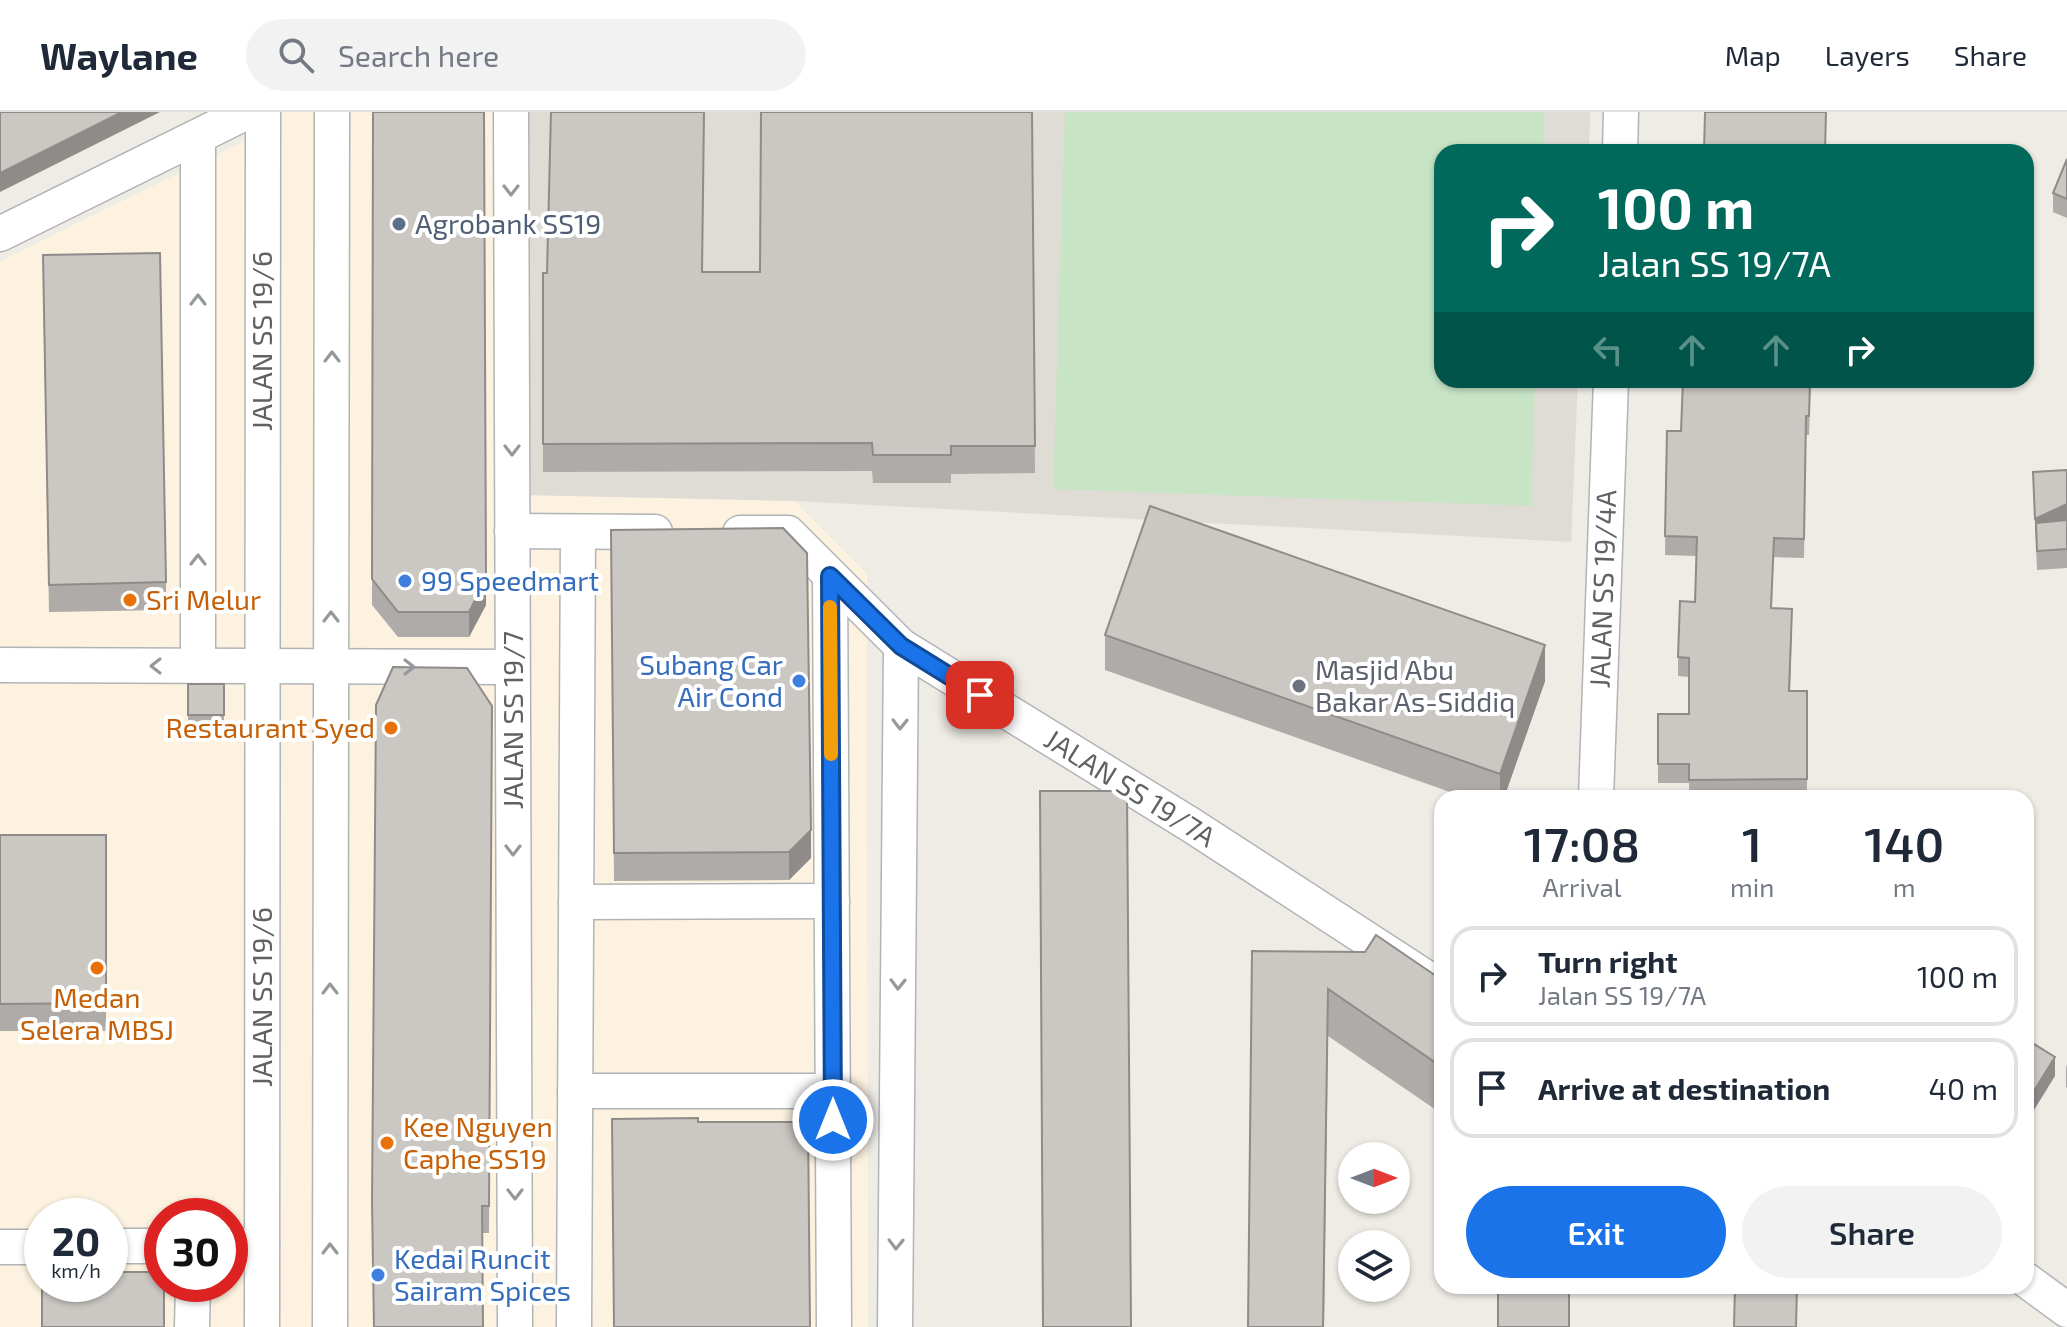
<!DOCTYPE html>
<style>
:root{--surface:#fff;--page:#f2f2f3;--text:#1f2937;--muted:#747a83;--line:#e0e1e3;--accent:#1a73e8}
body{margin:0;font-family:"Exo 2",sans-serif;background:var(--page);color:var(--text);height:100vh;display:flex;flex-direction:column;font-size:30px;white-space:nowrap}
*{box-sizing:border-box;margin:0}
p{font-size:26px;color:var(--muted)}
.icon{flex:none;width:44px;height:44px;fill:none;stroke:currentColor;stroke-width:2;stroke-linecap:round;stroke-linejoin:round}
.map{position:relative;flex:1;overflow:hidden}
.details{position:absolute;left:1434px;top:678px;width:600px;height:504px;display:flex;flex-direction:column;background:var(--surface);border-radius:24px;box-shadow:0 2px 6px #0004}
.details>*{flex:none}
.top-card{position:absolute;left:1434px;top:32px;width:600px;height:244px;border-radius:24px;box-shadow:0 2px 6px #0004;background:#00695c;color:#fff;overflow:hidden}
.needle{width:52px;rotate:90deg}
.controls{position:absolute;left:1338px;top:1030px;display:grid;gap:16px}
.controls a{display:grid;place-items:center;width:72px;height:72px;border-radius:50%;background:var(--surface);box-shadow:0 2px 6px #0004;font-size:40px}
.speed{position:absolute;left:24px;top:1086px;display:flex;gap:16px;font-size:40px;font-weight:700;text-align:center}
.speed>*{display:grid;place-content:center;width:104px;height:104px;border-radius:50%;background:var(--surface);box-shadow:0 2px 6px #0004;line-height:1}
.speed small{font-size:20px;font-weight:400}
.speed .limit{border:12px solid #d22;background:#fff;color:#111}
.pin{position:absolute;display:grid;place-items:center;width:68px;height:68px;color:#fff;margin:-34px;border-radius:16px;box-shadow:0 4px 12px #0006}
.me{position:absolute;width:88px;margin:-44px;rotate:0deg;stroke-linejoin:round;filter:drop-shadow(0 0 6px #0008)}
.turn{display:flex;align-items:center;gap:28px;height:168px;padding:0 32px;font-size:36px}
.turn .icon{width:104px;height:104px;stroke-width:2.5}
.turn b{display:block;font-size:56px;line-height:68px}
.lanes{display:flex;align-items:center;height:76px;padding:0 32px;background:#0003;justify-content:center;gap:40px;direction:ltr}
.lanes .off{opacity:.35}
.eta{display:flex;justify-content:space-evenly;align-items:center;height:136px;text-align:center}
.eta b{font-size:48px;font-weight:600;line-height:56px}
.primary-button{display:flex;gap:16px;margin-top:auto;padding:16px 32px}
.primary-button a{flex:1;height:92px;border-radius:48px;background:var(--accent);color:#fff;font-size:32px;font-weight:600;line-height:92px;text-align:center}
.primary-button a+a{background:var(--page);color:var(--text)}
ul{padding:0;list-style:none}
li{display:flex;align-items:center;gap:24px;height:100px;margin:0 16px 12px;padding:0 16px;border:4px solid var(--line);border-radius:24px}
li div{flex:1}
li b{display:block;font-size:30px}
li em{font-style:normal}
header{display:flex;align-items:center;gap:48px;box-sizing:border-box;height:112px;padding:0 40px;background:var(--surface);border-bottom:2px solid var(--line)}
header strong{font-size:38px}
nav{display:flex;gap:44px;margin-inline-start:auto;font-size:28px}
.search{width:560px;height:72px;background:var(--page);display:flex;align-items:center;gap:20px;box-sizing:border-box;padding:0 28px;border-radius:44px;color:var(--muted);font-size:30px}
.map>svg:first-child{display:block}
.commercial{fill:#fcf2df;fill-rule:evenodd}
.education{fill:#dfdbd5}
.green{fill:#c7e5c5}
.lines{fill:none;stroke-linecap:round;stroke-linejoin:round}
.street-casing{stroke:#b1b4b7;stroke-width:37}
.street{stroke:#fff;stroke-width:34}
.wall{fill:#afaba8}
.shaded-wall{fill:#8e8b88}
.building{fill:#cbc7c3;stroke:#8e8b88;stroke-width:2}
.oneway{stroke:#96999b}
.route-casing{stroke:#114b97;stroke-width:20}
.route{stroke:#1a73e8;stroke-width:14}
.slow{stroke:#f59e0b;stroke-width:14}
.service-dot{fill:#5c6f8a;stroke:#fff;stroke-width:3}
.shop-dot{fill:#3f7fe0;stroke:#fff;stroke-width:3}
.food-dot{fill:#e8710a;stroke:#fff;stroke-width:3}
.worship-dot{fill:#6b7280;stroke:#fff;stroke-width:3}
.labels{text-anchor:middle;stroke-width:8;stroke-linejoin:round;paint-order:stroke}
.service-label{font-size:28px;fill:#4e5e75;stroke:#fff;text-anchor:start}
.street-label{font-size:28px;fill:#5e6265;stroke:#fff}
.shop-label{font-size:28px;fill:#366cbe;stroke:#fff;text-anchor:start}
.food-label{font-size:28px;fill:#c56008;stroke:#fff;text-anchor:start}
.worship-label{font-size:28px;fill:#5b616d;stroke:#fff;text-anchor:start}
</style>
<header>
<strong>Waylane</strong>
<div class="search"><svg class="icon" aria-label="search" viewBox="0 0 24 24"><circle cx="10" cy="10" r="6"/><path d="M15 15l6 6"/></svg>Search here</div>
<nav><a>Map</a><a>Layers</a><a>Share</a></nav>
</header>
<div class="map">
<svg width="2067" height="1215" viewBox="0 0 2067 1215">
<rect width="100%" height="100%" fill="#efece6"/>
<path class="commercial" d="M279 0H524V383L795 389 867 462 868 1215H0V149L279 12ZM42 1104H110V1172H42ZM162 1104H230V1172H162Z"/>
<path class="education" d="M524 0H1590L1589 40H1442V268H1578L1571 430 795 389 524 383Z"/>
<path class="green" d="M1065 0H1544L1543 40H1442V268H1535L1531 394 1053 377Z"/>
<g class="lines">
<defs>
<g id="street">
<path d="M511 0 515 1215"/>
<path d="M198 26V554"/>
<path d="M1620 40 1621 0"/>
<path d="M0 122 247 0"/>
<path d="M512 419 655 420"/>
<path d="M740 421H788L901 534 1191 713 1442 876"/>
<path d="M830 464 834 1215"/>
<path d="M0 553 512 555"/>
<path d="M1596 686 1611 268"/>
<path d="M576 790 832 789"/>
<path d="M575 979H833"/>
<path d="M110 1134H162"/>
<path d="M230 1134 262 1133"/>
<path d="M0 1135H42"/>
<path d="M2026 1168 2067 1198"/>
<path d="M192 1215 193 1172"/>
<path d="M262 1215 263 0"/>
<path d="M330 1215 332 0"/>
<path d="M574 1215 578 420"/>
<path d="M895 1215 901 534"/>
</g>
</defs>
<use href="#street" class="street-casing"/>
<use href="#street" class="street"/>
</g>
<g class="wall">
<path d="M373 0 486 493 469 525H398L372 493Z"/>
<path d="M1032 0 1035 361 951 362V371H873L872 359 543 360V161L760 160Z"/>
<path d="M2067 47V106L2053 100V81Z"/>
<path d="M43 171 166 470V498L49 500Z"/>
<path d="M1683 268H1811L1809 323H1806L1804 446 1774 445 1771 496 1792 516 1790 579H1807V686H1689V671H1658V602H1689V565L1678 564V545L1695 490 1696 444 1665 443 1667 319H1681Z"/>
<path d="M2067 358V456L2037 458 2033 360Z"/>
<path d="M611 418 811 746 789 768 614 769Z"/>
<path d="M1105 523 1545 569 1504 686H1467L1105 558Z"/>
<rect x="188" y="572" width="36" height="40"/>
<path d="M492 594 489 1121H482L373 1215Z"/>
<rect x="0" y="723" width="106" height="196"/>
<path d="M1252 839 1442 868V1002L1328 924 1324 1215H1248Z"/>
<path d="M2067 952V976L2066 975V956Z"/>
</g>
<g class="shaded-wall">
<path d="M122 0H160L0 80V61Z"/>
<path d="M2067 392V411H2036L2035 426V407Z"/>
<path d="M486 467V493L469 525V500Z"/>
<path d="M1545 533V569L1504 686H1500V662Z"/>
<path d="M811 718V746L789 768V740Z"/>
<path d="M2055 945V964L2026 1011V992Z"/>
</g>
<g class="building">
<path d="M0 0H122L0 61Z"/>
<path d="M373 0H484L486 467 469 500H398L372 467Z"/>
<path d="M551 0H704L702 160H760L761 0H1032L1035 334H951V343H873L872 331 543 332V161H547Z"/>
<path d="M1705 0H1826L1825 40H1704Z"/>
<path d="M2067 47V87L2053 81Z"/>
<path d="M160 141 166 470 49 473 43 143Z"/>
<path d="M1683 268H1810L1809 304H1806L1804 427 1774 426 1771 496 1792 497 1789 579H1807V667L1689 668V652H1658V602H1689V546L1678 545 1680 489 1695 490 1697 425 1665 424 1667 319H1681Z"/>
<path d="M2067 358V392L2035 407 2033 360Z"/>
<path d="M1150 394 1545 533 1500 662 1105 523Z"/>
<path d="M2067 408V437L2037 439 2036 411Z"/>
<path d="M783 416 807 441 811 718 789 740 614 741 611 418Z"/>
<path d="M393 555 467 556 492 594 489 1094H482L483 1215H374L372 1090 376 593Z"/>
<rect x="188" y="572" width="36" height="31"/>
<path d="M1040 679H1127L1131 1215H1043Z"/>
<path d="M0 723H106V891L0 892Z"/>
<path d="M1376 823 1442 868V955L1328 877 1323 1215H1248L1252 839 1365 840Z"/>
<path d="M2026 927 2055 945 2026 992Z"/>
<path d="M698 1006V1010H808L810 1215H614L612 1007Z"/>
<path d="M42 1160V1172H110V1160H162V1172H164V1215H42Z"/>
<rect x="1498" y="1174" width="71" height="41"/>
<path d="M1735 1174H1797L1796 1215H1734Z"/>
</g>
<defs><path id="oneway-chevron" d="M-2-3.5L2.5 0L-2 3.5" fill="none" stroke-width="1.6" stroke-linecap="round" stroke-linejoin="round" transform="scale(2)"/></defs>
<g class="oneway">
<use href="#oneway-chevron" transform="translate(511 78) rotate(90)"/>
<use href="#oneway-chevron" transform="translate(198 188) rotate(-90)"/>
<use href="#oneway-chevron" transform="translate(332 245) rotate(-90)"/>
<use href="#oneway-chevron" transform="translate(512 338) rotate(90)"/>
<use href="#oneway-chevron" transform="translate(198 448) rotate(-90)"/>
<use href="#oneway-chevron" transform="translate(331 505) rotate(-90)"/>
<use href="#oneway-chevron" transform="translate(156 554) rotate(-180)"/>
<use href="#oneway-chevron" transform="translate(409 555)"/>
<use href="#oneway-chevron" transform="translate(900 612) rotate(91)"/>
<use href="#oneway-chevron" transform="translate(513 738) rotate(90)"/>
<use href="#oneway-chevron" transform="translate(898 872) rotate(91)"/>
<use href="#oneway-chevron" transform="translate(330 877) rotate(-90)"/>
<use href="#oneway-chevron" transform="translate(515 1082) rotate(90)"/>
<use href="#oneway-chevron" transform="translate(896 1132) rotate(91)"/>
<use href="#oneway-chevron" transform="translate(330 1137) rotate(-90)"/>
</g>
<g class="lines">
<defs>
<path id="route" d="M833 1008 830 464 901 534 980 583"/>
</defs>
<use href="#route" class="route-casing"/>
<use href="#route" class="route"/>
<path class="slow" d="M830 495 831 642"/>
</g>
<circle class="service-dot" cx="399" cy="112" r="8"/>
<g class="shop-dot">
<circle cx="405" cy="469" r="8"/>
<circle cx="799" cy="569" r="8"/>
<circle cx="378" cy="1163" r="8"/>
</g>
<g class="food-dot">
<circle cx="130" cy="488" r="8"/>
<circle cx="391" cy="616" r="8"/>
<circle cx="97" cy="856" r="8"/>
<circle cx="387" cy="1031" r="8"/>
</g>
<circle class="worship-dot" cx="1299" cy="574" r="8"/>
<g class="labels">
<g class="service-label">
<text x="415" y="122">Agrobank SS19</text>
</g>
<g class="street-label">
<text transform="translate(262 229) rotate(-90)" y="10">JALAN SS 19/6</text>
<text transform="translate(1603 477) rotate(-88)" y="10">JALAN SS 19/4A</text>
<text transform="translate(513 608) rotate(-90)" y="10">JALAN SS 19/7</text>
<text transform="translate(1130 676) rotate(32)" y="10">JALAN SS 19/7A</text>
<text transform="translate(262 885) rotate(-90)" y="10">JALAN SS 19/6</text>
</g>
<g class="shop-label">
<text x="421" y="479">99 Speedmart</text>
<text x="783" y="563" text-anchor="end">Subang Car<tspan x="783" dy="32">Air Cond</tspan></text>
<text x="394" y="1157">Kedai Runcit<tspan x="394" dy="32">Sairam Spices</tspan></text>
</g>
<g class="food-label">
<text x="146" y="498">Sri Melur</text>
<text x="375" y="626" text-anchor="end">Restaurant Syed</text>
<text x="97" y="896" text-anchor="middle">Medan<tspan x="97" dy="32">Selera MBSJ</tspan></text>
<text x="403" y="1025">Kee Nguyen<tspan x="403" dy="32">Caphe SS19</tspan></text>
</g>
<g class="worship-label">
<text x="1315" y="568">Masjid Abu<tspan x="1315" dy="32">Bakar As-Siddiq</tspan></text>
</g>
</g>
</svg>
<div class="controls">
<a><svg class="needle" viewBox="-14 -14 28 28"><path d="M0-13l5 13h-10z" fill="#e53935"/><path d="M0 13l5-13h-10z" fill="#747a83"/></svg></a>
<a><svg class="icon" aria-label="layers" viewBox="0 0 24 24"><path d="M12 4l9 5-9 5-9-5zM3 14l9 5 9-5"/></svg></a>
</div>
<div class="speed"><div>20<small>km/h</small></div><div class="limit">30</div></div>
<div class="pin" style="left:980px;top:583px;background:#d93025"><svg class="icon" aria-label="arrive" viewBox="0 0 24 24"><path d="M6 21V4h12l-3 4 3 4H6"/></svg></div>
<svg class="me" style="left:833px;top:1008px" viewBox="-20 -20 40 40"><circle r="17" fill="#1a73e8" stroke="#fff" stroke-width="3"/><path d="M0-11L8 9 0 5-8 9z" fill="#fff"/></svg>
<div class="top-card">
<div class="turn"><svg class="icon" aria-label="right" viewBox="0 0 24 24"><path d="M7 20v-9h11M14 6l5 5-5 5"/></svg><div><b>100 m</b>Jalan SS 19/7A</div></div>
<div class="lanes"><svg class="icon off" aria-label="left" viewBox="0 0 24 24"><path d="M17 20v-9H6M10 6l-5 5 5 5"/></svg><svg class="icon off" aria-label="ahead" viewBox="0 0 24 24"><path d="M12 20V5M6 11l6-6 6 6"/></svg><svg class="icon off" aria-label="ahead" viewBox="0 0 24 24"><path d="M12 20V5M6 11l6-6 6 6"/></svg><svg class="icon" aria-label="right" viewBox="0 0 24 24"><path d="M7 20v-9h11M14 6l5 5-5 5"/></svg></div>
</div>
<section class="details">
<div class="eta">
<div><b>17:08</b><p>Arrival</p></div>
<div><b>1</b><p>min</p></div>
<div><b>140</b><p>m</p></div>
</div>
<ul>
<li><svg class="icon" aria-label="right" viewBox="0 0 24 24"><path d="M7 20v-9h11M14 6l5 5-5 5"/></svg><div><b>Turn right</b><p>Jalan SS 19/7A</p></div><em>100 m</em></li>
<li><svg class="icon" aria-label="arrive" viewBox="0 0 24 24"><path d="M6 21V4h12l-3 4 3 4H6"/></svg><div><b>Arrive at destination</b></div><em>40 m</em></li>
</ul>
<div class="primary-button"><a>Exit</a><a>Share</a></div>
</section>
</div>
